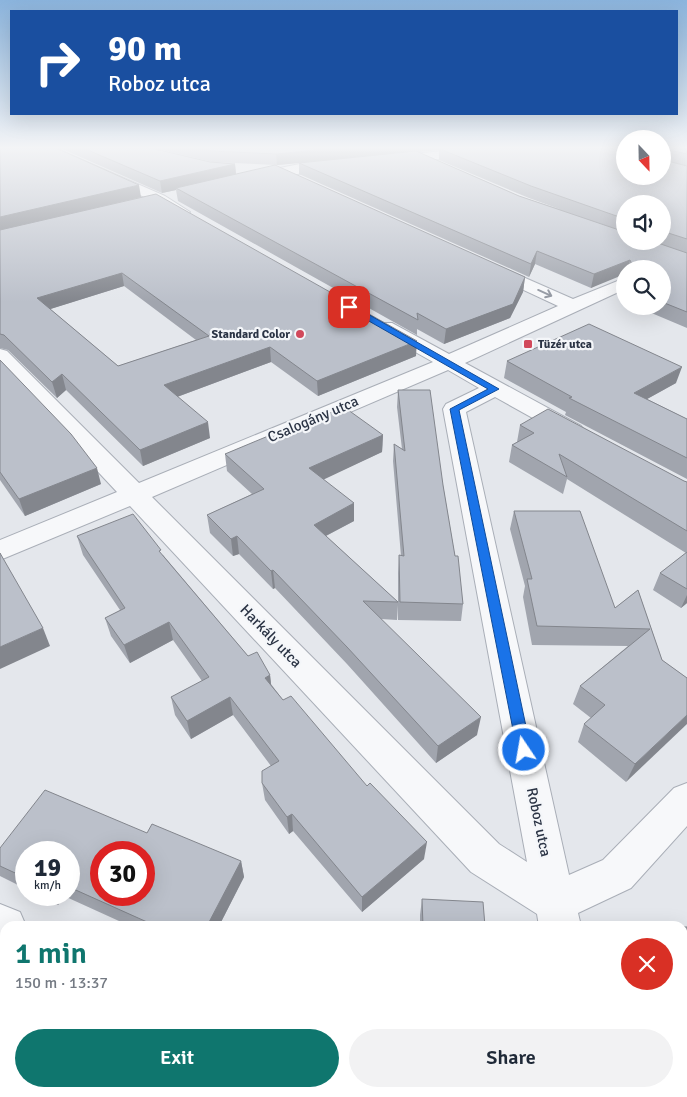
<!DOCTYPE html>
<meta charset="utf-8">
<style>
:root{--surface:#fff;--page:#f2f2f3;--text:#1f2937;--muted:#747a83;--accent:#0f766e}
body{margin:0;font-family:Signika,sans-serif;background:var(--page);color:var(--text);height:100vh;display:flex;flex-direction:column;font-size:19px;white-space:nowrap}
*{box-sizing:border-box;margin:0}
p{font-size:16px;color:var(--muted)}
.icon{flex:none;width:28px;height:28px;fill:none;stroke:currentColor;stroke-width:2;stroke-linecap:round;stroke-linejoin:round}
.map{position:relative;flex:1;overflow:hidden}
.panel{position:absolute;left:0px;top:921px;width:688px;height:176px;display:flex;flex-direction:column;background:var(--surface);border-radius:15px 15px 0 0;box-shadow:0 5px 20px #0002}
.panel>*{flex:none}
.guide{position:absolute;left:10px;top:10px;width:668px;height:105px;border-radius:0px;box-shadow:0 5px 20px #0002;background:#1a4fa0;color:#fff;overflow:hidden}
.needle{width:32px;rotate:158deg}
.controls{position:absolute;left:616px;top:130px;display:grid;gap:10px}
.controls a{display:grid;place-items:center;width:55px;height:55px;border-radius:50%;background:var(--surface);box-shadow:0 5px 20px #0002;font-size:25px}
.speed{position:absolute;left:15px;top:841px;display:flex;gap:10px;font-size:25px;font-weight:700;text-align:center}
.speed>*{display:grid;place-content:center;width:65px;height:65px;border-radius:50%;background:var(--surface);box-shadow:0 5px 20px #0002;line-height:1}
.speed small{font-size:12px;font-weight:400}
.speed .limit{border:8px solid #d22;background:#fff;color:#111}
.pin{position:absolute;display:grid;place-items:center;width:42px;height:42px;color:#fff;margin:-21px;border-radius:10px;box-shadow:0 2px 8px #0006}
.me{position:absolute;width:55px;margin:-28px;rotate:348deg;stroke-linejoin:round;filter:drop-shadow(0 0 4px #0008)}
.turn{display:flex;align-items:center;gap:18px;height:105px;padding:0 15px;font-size:22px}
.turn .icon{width:65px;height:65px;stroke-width:2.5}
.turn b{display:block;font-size:35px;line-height:42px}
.round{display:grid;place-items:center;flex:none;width:52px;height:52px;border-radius:26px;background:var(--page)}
.summary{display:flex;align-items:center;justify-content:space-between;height:85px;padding:0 15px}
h1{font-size:30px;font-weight:600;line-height:38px;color:var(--accent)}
.button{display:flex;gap:10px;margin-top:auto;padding:10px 15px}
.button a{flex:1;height:58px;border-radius:30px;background:var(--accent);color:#fff;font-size:20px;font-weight:600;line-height:58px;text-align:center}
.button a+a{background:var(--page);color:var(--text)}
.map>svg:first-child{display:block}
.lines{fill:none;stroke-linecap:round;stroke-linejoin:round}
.street-casing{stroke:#a9aeb7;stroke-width:2}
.street{fill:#f7f8fa;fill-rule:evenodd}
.wall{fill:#a1a5ae;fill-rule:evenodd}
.shaded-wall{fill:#83868d}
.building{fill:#bbc0ca;stroke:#83868d;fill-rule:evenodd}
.oneway{stroke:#9196a0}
.route{fill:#1a73e8;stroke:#114b97}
.poi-dot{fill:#d1495b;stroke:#f4f6f9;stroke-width:2}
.labels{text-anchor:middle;stroke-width:4.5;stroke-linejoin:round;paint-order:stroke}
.far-poi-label{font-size:12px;font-weight:bold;fill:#2b3445;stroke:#f4f6f9;text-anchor:end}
.street-label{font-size:15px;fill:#2b3445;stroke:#f4f6f9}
</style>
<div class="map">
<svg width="687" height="1097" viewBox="0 0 687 1097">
<rect width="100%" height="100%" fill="#e4e7ec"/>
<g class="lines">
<defs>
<g id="street">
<path d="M39 148H55L165 196 190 212 188 215H178L155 202Z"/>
<path d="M472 148H515L509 152 393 164 387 160 393 156Z"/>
<path d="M335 160 341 164 340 167 249 182 242 178 249 174 305 163Z"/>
<path d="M491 263 573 299 625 278V289L465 363 581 426 585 431 581 436 573 438 565 436 495 397 466 412 569 875 603 860 674 788 687 783V826L631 888 578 913 581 926H539L537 914 471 872 130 506 0 560V540L117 492 0 367V349L7 351 139 483 433 362 378 331 375 327 378 323H392L449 354 558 306 485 272 483 268 485 264ZM448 370 479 388 446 404 443 409 527 862 499 844 152 497Z"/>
<path d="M0 904 20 912 26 926H5V948L0 946Z"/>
<path d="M335 1092H390L392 1097H337Z"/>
<path d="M568 1092H616L617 1097H569Z"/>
</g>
</defs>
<use href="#street" class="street-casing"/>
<use href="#street" class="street"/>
</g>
<g class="wall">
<path d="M0 148 141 197 416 356 318 396 271 362 177 397 210 438 143 466 66 390 57 398 8 350 0 348ZM124 286 196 340 118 366 50 309Z"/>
<path d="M60 148H151L210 162 235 164 236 174 525 277 523 292 510 318 444 344 417 329V335L178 201 176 190 162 193Z"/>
<path d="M154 148H625V176L662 148H687V328L642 309 640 306H662V269H625L591 288 535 264 529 277 299 174V163L277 165 212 162ZM439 150V160L529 198 562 210 519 196 418 152ZM625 204H662V241H625Z"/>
<path d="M0 360 101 484 25 516 0 480Z"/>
<path d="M507 361 676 383 647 399 687 419V479L565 415 566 412 504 378Z"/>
<path d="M398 390 443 485 463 604 461 621 398 620V605L397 620 381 619 477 735 436 763 347 664 275 588 273 589 239 554 233 556 210 533 207 515 252 494 227 471 225 454 276 436 383 435 382 452 323 479 354 521 326 536 398 602V573L399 555 401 556 393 461 394 444 402 449 397 407Z"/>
<path d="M520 425 687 482V603L681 608 653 590 660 573 686 553 567 479 563 494 509 462 512 445 517 442Z"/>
<path d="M514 511 615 608 638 590 662 660 687 678 626 782 578 742 584 724 591 718 573 704 580 686 628 646 532 645 523 597 525 586 510 529Z"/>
<path d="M77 536 163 555 248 656 270 675 271 684 283 700 424 859 362 912 293 831 289 834 265 800 262 783 271 766 233 715 191 739 175 715 171 697 202 681 173 640 130 663 111 636 105 618 120 610 83 555Z"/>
<path d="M147 833 241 861 244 877 219 926H130L64 896 58 905 38 895H69V852H26V889L0 876V848Z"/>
<path d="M422 899 485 926H420V915Z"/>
<rect x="682" y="927" width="5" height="95"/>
</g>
<g class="shaded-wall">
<path d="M339 148H454L277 165 276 154Z"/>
<path d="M235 164 236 175 176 188V190L162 193 160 181Z"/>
<path d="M139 185 141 197 0 231V217Z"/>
<path d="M537 251 535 264 529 277 531 264Z"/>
<path d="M630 260 628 269H625V274L591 288 594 274Z"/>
<path d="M122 273 124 286 41 312 37 298Z"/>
<path d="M525 277 523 292 510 318 444 344 446 329Z"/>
<path d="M417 341 416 356 318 396 317 381Z"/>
<path d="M270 347 271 362 166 401 164 385Z"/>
<path d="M682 367 676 383 629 409 634 393Z"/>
<path d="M62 374 66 390 57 398 52 382Z"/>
<path d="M208 422 210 438 143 466 140 450Z"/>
<path d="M383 435 382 452 310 486 309 468Z"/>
<path d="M97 468 101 484 25 516 19 499Z"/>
<path d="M354 503V521L314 542V525Z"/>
<path d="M237 536 239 554 233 556 231 539Z"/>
<path d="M273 570 275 588 273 589 271 571Z"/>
<path d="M687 595V603L681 608Z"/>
<path d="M169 622 173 640 130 663 124 645Z"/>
<path d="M43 628 50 646 0 669V647Z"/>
<path d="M270 675 272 693 265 678Z"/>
<path d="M230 697 233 715 191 739 187 721Z"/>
<path d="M687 715V724L626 782 635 764Z"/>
<path d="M481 717 477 735 436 763 438 746Z"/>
<path d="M292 814 293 831 289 834 287 817Z"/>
<path d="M427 842 424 859 362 912V897Z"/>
<path d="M241 861 244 877 219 926H207Z"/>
<path d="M53 895H64V896L58 905Z"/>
</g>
<g class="building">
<path d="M0 148H56L139 185 0 217Z"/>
<path d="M83 148H151L210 162 235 164 160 181Z"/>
<path d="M199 148H339L276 154 211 151Z"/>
<path d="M451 148H616L625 150V176H662V148H687V154L665 149 663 151 664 160 687 166V239L662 231V204H625V219L531 186 440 149Z"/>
<path d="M416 151 519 196 625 232V241H652L687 253V312L662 302V269H634L630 260 594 274 537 251 531 264 299 163Z"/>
<path d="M275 165 525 277 513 304 446 329 417 313 418 320 176 188Z"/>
<path d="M156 194 417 341 317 381 270 347 164 385 208 422 140 450 62 374 52 382 4 335 0 334V230ZM122 273 209 336 118 366 37 298Z"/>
<path d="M589 324 682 367 634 393 687 419V458L569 398 572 397 507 361Z"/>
<path d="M0 360 71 434 97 468 19 499 0 472Z"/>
<path d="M398 390H430L443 485 455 556H458L463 604 400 602 399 555 404 556 394 444 405 451Z"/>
<path d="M344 407 383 435 309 468 354 503 314 525 398 602 363 601 481 717 438 746 347 647 273 570 271 571 237 536 231 539 207 515 264 489 225 454 273 434 276 436Z"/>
<path d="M548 409 684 481 687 482V531L559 454 567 477 512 445 534 433 520 425Z"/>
<path d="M514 511H580L615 608 638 590 662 660 687 678V715L635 764 584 724 605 705 580 686 650 629 537 626 527 579H532Z"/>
<path d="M133 514 161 550 159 551 248 656 257 652 270 675 265 678 283 700 291 696 367 786 370 783 427 842 362 897 292 814 287 817 262 783V771L279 761 230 697 187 721 171 697 209 677 169 622 124 645 105 618 125 608 77 536Z"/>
<path d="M687 552V589L660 573Z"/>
<path d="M0 553 43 628 0 647Z"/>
<path d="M45 790 147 833 152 824 241 861 207 926H156L69 887V852H26V878L0 866V848ZM101 852H144V895H101Z"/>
<path d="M422 899 483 902 485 926H423Z"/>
<rect x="682" y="927" width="5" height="83"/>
<path d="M0 1051 5 1054V1092H95L102 1097H0Z"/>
</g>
<defs><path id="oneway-shaft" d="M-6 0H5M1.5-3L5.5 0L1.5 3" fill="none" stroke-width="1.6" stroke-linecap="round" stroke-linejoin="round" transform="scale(1.25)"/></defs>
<use class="oneway" href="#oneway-shaft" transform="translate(545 293) rotate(24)"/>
<linearGradient id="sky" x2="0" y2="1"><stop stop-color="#8bb4dd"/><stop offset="0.49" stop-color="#f3f4f6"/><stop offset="1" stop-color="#f3f4f6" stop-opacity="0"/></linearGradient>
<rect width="687" height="302" fill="url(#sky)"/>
<path class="route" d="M346 305H352L499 389 459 410 531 750 529 755 524 757 519 755 517 750 450 409 488 389 346 308Z"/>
<g class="poi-dot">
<circle cx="300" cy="334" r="5"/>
<rect x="523" y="339" width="10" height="10" rx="2.5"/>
</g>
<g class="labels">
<g class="far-poi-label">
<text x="290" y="338">Standard Color</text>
<text x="538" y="348" text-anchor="start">Tüzér utca</text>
</g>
<g class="street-label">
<text transform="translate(313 419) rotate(-23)" y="5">Csalogány utca</text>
<text transform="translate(271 636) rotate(46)" y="5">Harkály utca</text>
<text transform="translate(539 822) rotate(78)" y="5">Roboz utca</text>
</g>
</g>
</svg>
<div class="controls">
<a><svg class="needle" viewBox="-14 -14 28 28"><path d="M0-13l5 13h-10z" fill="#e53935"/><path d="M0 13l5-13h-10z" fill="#747a83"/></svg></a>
<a><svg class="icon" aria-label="sound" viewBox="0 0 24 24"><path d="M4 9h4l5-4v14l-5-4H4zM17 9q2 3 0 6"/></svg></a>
<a><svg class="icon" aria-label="search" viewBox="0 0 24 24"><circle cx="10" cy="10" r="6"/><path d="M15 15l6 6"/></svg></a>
</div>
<div class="speed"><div>19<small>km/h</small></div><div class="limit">30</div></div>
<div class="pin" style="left:349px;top:307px;background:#d93025"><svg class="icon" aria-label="arrive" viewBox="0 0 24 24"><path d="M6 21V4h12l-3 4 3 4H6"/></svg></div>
<svg class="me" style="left:524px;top:750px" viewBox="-20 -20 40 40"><circle r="17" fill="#1a73e8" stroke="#fff" stroke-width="3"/><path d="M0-11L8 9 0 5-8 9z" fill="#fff"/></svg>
<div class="guide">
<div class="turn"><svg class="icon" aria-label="right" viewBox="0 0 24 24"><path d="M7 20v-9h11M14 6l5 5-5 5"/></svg><div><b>90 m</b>Roboz utca</div></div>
</div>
<section class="panel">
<div class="summary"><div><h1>1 min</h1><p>150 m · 13:37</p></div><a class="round" style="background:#d93025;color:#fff"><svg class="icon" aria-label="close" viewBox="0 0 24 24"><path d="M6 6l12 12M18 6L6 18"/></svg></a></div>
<div class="button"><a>Exit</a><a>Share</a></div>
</section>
</div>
